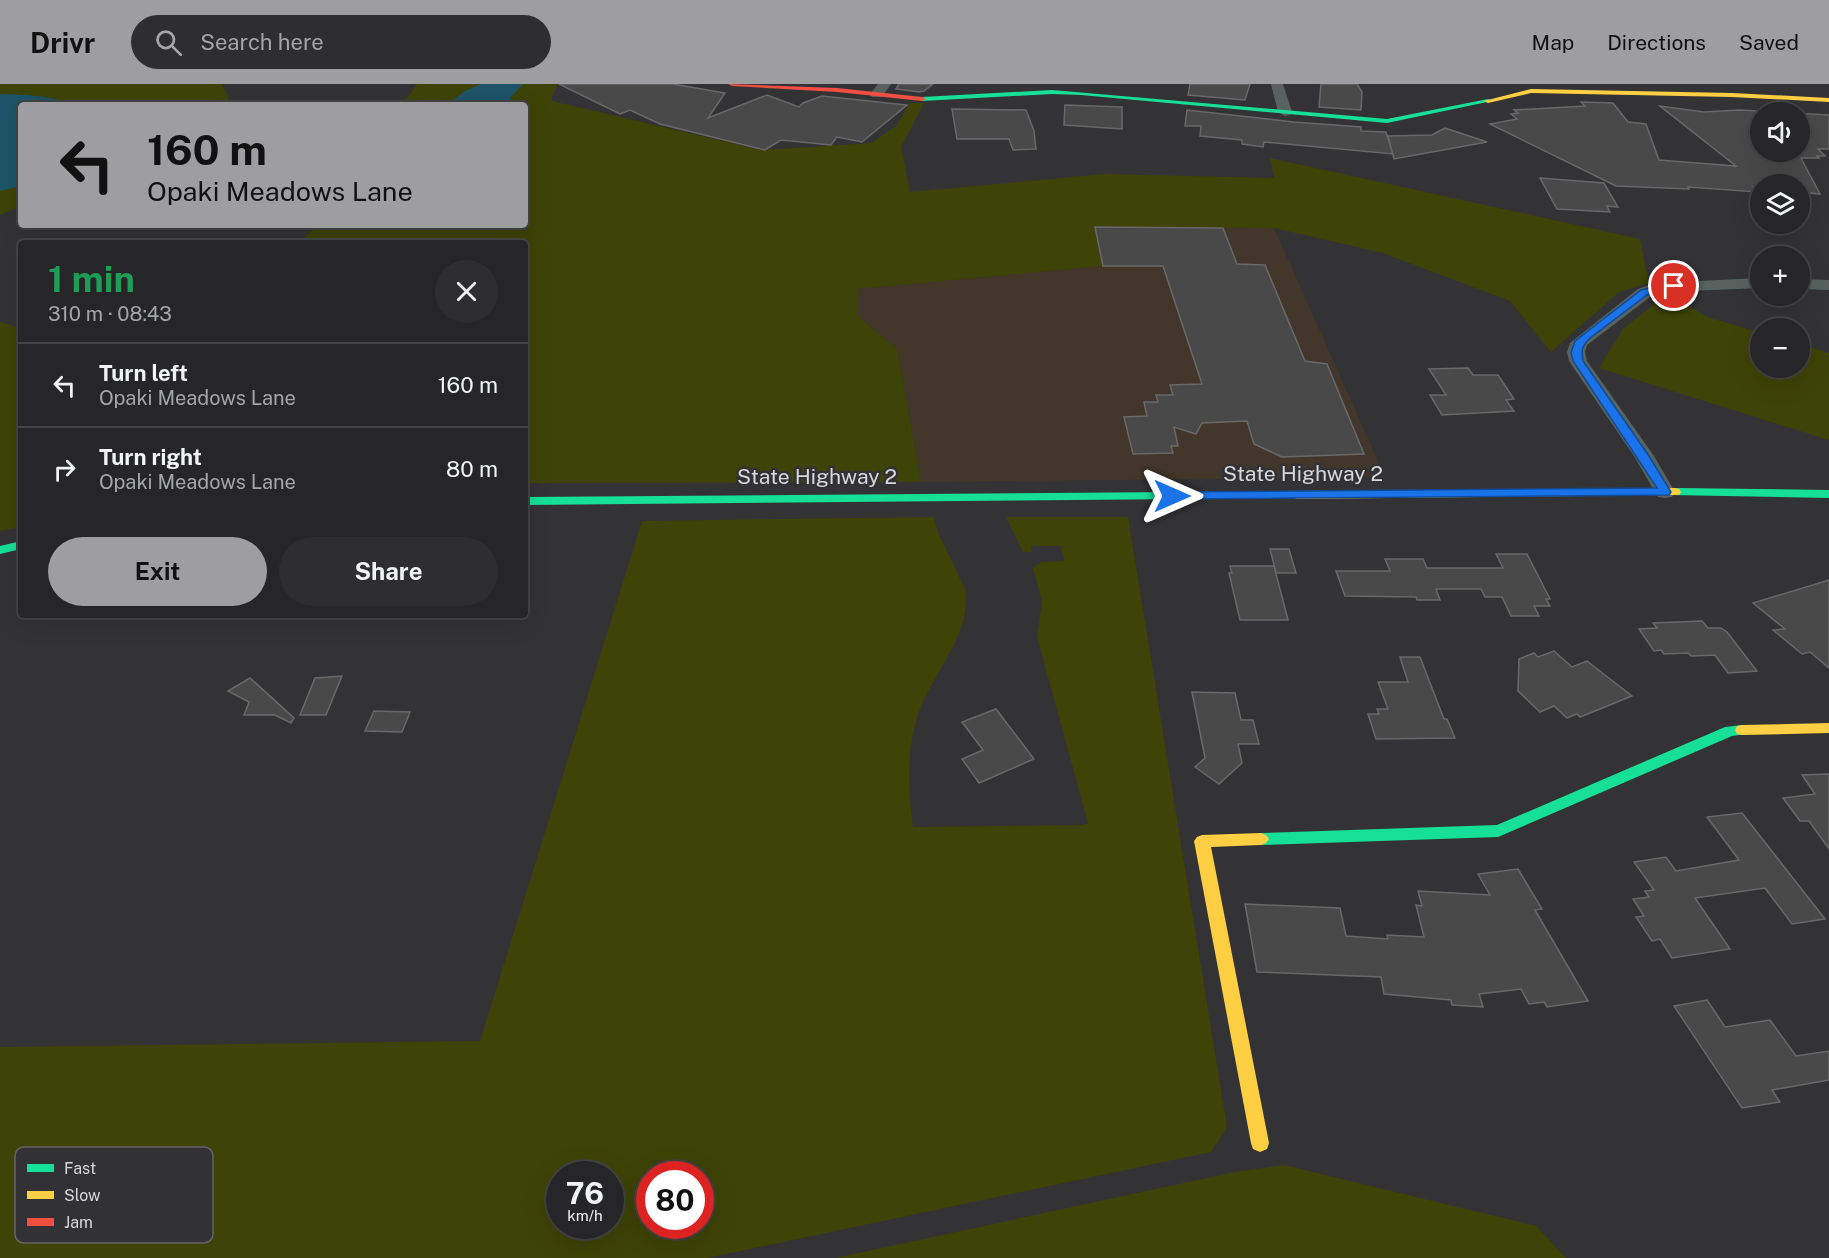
<!DOCTYPE html>
<meta charset="utf-8">
<style>
:root{--surface:#262628;--page:#2e2e30;--text:#f1f3f6;--muted:#a4a5a8;--line:#424345;--accent:#9e9ea1}
body{margin:0;font-family:"Public Sans",sans-serif;background:var(--page);color:var(--text);height:100vh;display:flex;flex-direction:column;font-size:22px;white-space:nowrap}
*{box-sizing:border-box;margin:0}
p{font-size:20px;color:var(--muted)}
.icon{flex:none;width:33px;height:33px;fill:none;stroke:currentColor;stroke-width:2;stroke-linecap:round;stroke-linejoin:round}
.map{position:relative;flex:1;overflow:hidden}
.drawer{position:absolute;left:18px;top:156px;width:510px;height:378px;display:flex;flex-direction:column;background:var(--surface);border-radius:6px;box-shadow:0 6px 24px #0002,0 0 0 2px var(--line)}
.drawer>*{flex:none}
.guide{position:absolute;left:18px;top:18px;width:510px;height:126px;border-radius:6px;box-shadow:0 6px 24px #0002,0 0 0 2px var(--line);background:#9e9ea1;color:#111;overflow:hidden}
.tools{position:absolute;left:1750px;top:18px;display:grid;gap:12px}
.tools a{display:grid;place-items:center;width:60px;height:60px;border-radius:50%;background:var(--surface);box-shadow:0 6px 24px #0002,0 0 0 2px var(--line);font-size:30px}
.speed{position:absolute;left:546px;top:1077px;display:flex;gap:12px;font-size:30px;font-weight:700;text-align:center}
.speed>*{display:grid;place-content:center;width:78px;height:78px;border-radius:50%;background:var(--surface);box-shadow:0 6px 24px #0002,0 0 0 2px var(--line);line-height:1}
.speed small{font-size:15px;font-weight:400}
.speed .limit{border:9px solid #d22;background:#fff;color:#111}
.pin{position:absolute;display:grid;place-items:center;width:51px;height:51px;color:#fff;margin:-26px;border:3px solid #fff;border-radius:50%;box-shadow:0 2px 6px #0007}
.me{position:absolute;width:66px;margin:-33px;rotate:90deg;stroke-linejoin:round;filter:drop-shadow(0 0 4px #0008)}
.turn{display:flex;align-items:center;gap:21px;height:126px;padding:0 30px;font-size:27px}
.turn .icon{width:78px;height:78px;stroke-width:2.5}
.turn b{display:block;font-size:42px;line-height:51px}
.round{display:grid;place-items:center;flex:none;width:63px;height:63px;border-radius:32px;background:var(--page)}
.summary{display:flex;align-items:center;justify-content:space-between;height:102px;padding:0 30px}
h1{font-size:36px;font-weight:700;line-height:45px;color:#1e9e55}
.primary-button{display:flex;gap:12px;margin-top:auto;padding:12px 30px}
.primary-button a{flex:1;height:69px;border-radius:36px;background:var(--accent);color:#111;font-size:24px;font-weight:700;line-height:69px;text-align:center}
.primary-button a+a{background:var(--page);color:var(--text)}
ul{padding:0;list-style:none}
li{display:flex;align-items:center;gap:18px;height:84px;padding:0 30px;border-top:2px solid var(--line)}
li div{flex:1}
li b{display:block;font-size:22px}
li em{font-style:normal}
header{display:flex;align-items:center;gap:36px;box-sizing:border-box;height:84px;padding:0 30px;background:var(--accent);color:#111}
header strong{font-size:28px}
nav{display:flex;gap:33px;margin-inline-start:auto;font-size:21px}
.search{width:420px;height:54px;background:var(--page);display:flex;align-items:center;gap:15px;box-sizing:border-box;padding:0 21px;border-radius:33px;color:var(--muted);font-size:22px}
.map>svg:first-child{display:block}
.industrial{fill:#43372b}
.green{fill:#3e4307;fill-rule:evenodd}
.water{fill:#1d5468}
.building{fill:#4a494a;stroke:#696869;stroke-width:1.5;fill-rule:evenodd}
.lines{fill:none;stroke-linecap:round;stroke-linejoin:round}
.street{fill:#58635f;fill-rule:evenodd}
.fast{fill:#16e098;fill-rule:evenodd}
.slow{fill:#ffcf43;fill-rule:evenodd}
.jam{fill:#f24e42;fill-rule:evenodd}
.route{fill:#1a73e8;stroke:#114b97;stroke-width:1.5}
.labels{text-anchor:middle;stroke-width:5;stroke-linejoin:round;paint-order:stroke}
.street-label{font-size:21px;fill:#d8d8db;stroke:#323236}
.key{fill:#323236;stroke:#646468;stroke-width:1.5}
.key-label{font-size:16px;fill:#d8d8db}
</style>
<header>
<strong>Drivr</strong>
<div class="search"><svg class="icon" aria-label="search" viewBox="0 0 24 24"><circle cx="10" cy="10" r="6"/><path d="M15 15l6 6"/></svg>Search here</div>
<nav><a>Map</a><a>Directions</a><a>Saved</a></nav>
</header>
<div class="map">
<svg width="1829" height="1174" viewBox="0 0 1829 1174">
<rect width="100%" height="100%" fill="#333335"/>
<path class="industrial" d="M1095 143 1274 144 1385 393 921 398 897 265 858 232 856 205 1103 182Z"/>
<g class="green">
<path d="M0 0H222L229 15 222 21H21V122L0 131Z"/>
<path d="M417 0H558L552 12V17L761 66 871 59 896 42 910 19H924L901 63 910 108 1104 90 1274 94 1270 74 1640 155 1649 199 1619 208 1551 268 1510 217 1383 169 1274 144 1096 143 1103 182 857 205 858 232 897 265 921 398 525 399V159H299L318 141H525V21H402Z"/>
<path d="M1668 209 1707 233 1761 249V284H1800V260L1829 269V356L1599 284 1623 245Z"/>
<path d="M0 238 21 244V443L0 447Z"/>
<path d="M934 433 938 448 966 507C970 552 935 586 920 625 906 661 908 705 913 743L1081 741 1088 739 1037 553 1042 517 1033 484 1041 478 1064 477 1061 462H1031L1032 468H1023L1006 433H1128L1227 1043 1211 1068 707 1174H0V963L480 957 642 437ZM610 1090V1142H560V1090ZM700 1090V1142H650V1090Z"/>
<path d="M1284 1081 1536 1142 1566 1174H835L1235 1088Z"/>
</g>
<g class="water">
<path d="M481 0H523L510 14 514 21H447L465 7Z"/>
<path d="M0 10C26 11 51 11 75 21H21V102L0 107Z"/>
</g>
<g class="building">
<path d="M559 0H673L725 9 708 34 767 11 799 23 803 19 822 12 907 21 862 58 837 53 831 61 781 56 765 66 660 40 630 26 620 30Z"/>
<path d="M899 0H933L924 7 919 8 896 5Z"/>
<path d="M1190 0H1250L1245 16 1188 11Z"/>
<path d="M1321 0H1357L1362 8 1361 26 1319 23Z"/>
<path d="M1581 18 1613 19 1628 38 1646 40 1659 76 1736 82 1660 22 1704 28 1740 26 1829 31V65H1818L1825 72H1817L1819 74H1801L1820 110 1800 108V100H1761V104L1753 103 1757 108 1688 103 1689 105 1616 102 1490 40 1517 35 1511 30 1518 29 1514 26 1585 22ZM1761 28H1800V68H1761Z"/>
<path d="M1065 21 1122 23V45L1064 41Z"/>
<path d="M952 25 1026 26 1034 47 1036 65 1013 66 1009 55H957Z"/>
<path d="M1187 26 1294 38 1361 43V47L1386 48 1393 70 1264 58 1263 63 1242 60V56L1200 52 1201 42H1185Z"/>
<path d="M1445 44 1487 58 1394 75 1388 52 1432 51Z"/>
<path d="M1540 94 1604 99 1618 123 1607 122 1610 128 1557 125Z"/>
<path d="M1095 143 1223 144 1237 180 1265 181 1305 277 1327 280 1364 370 1282 373 1254 360 1247 337 1202 339 1196 350 1174 343 1178 362H1171L1173 369 1133 370 1124 333 1147 332 1144 318H1158L1156 311H1173L1170 301 1202 300 1163 182H1103Z"/>
<path d="M1468 284 1473 291H1498L1514 315 1506 316 1514 327 1442 331 1430 311H1446L1429 285Z"/>
<path d="M1270 465H1289L1296 489H1276Z"/>
<path d="M1496 470H1527L1550 515H1546L1550 522H1534L1539 532H1511L1502 513H1485L1481 505H1436L1440 516H1417L1416 513 1345 512 1336 487H1390L1385 475H1423L1427 484H1503Z"/>
<path d="M1230 482H1274L1288 536H1240L1229 489H1232Z"/>
<path d="M1829 496V584L1810 568 1802 570 1773 546 1785 545 1753 519Z"/>
<path d="M1702 537 1708 544H1721L1727 548 1757 587 1728 589 1715 571 1691 572 1688 569 1664 570 1661 566 1654 567 1639 545 1657 544 1653 539Z"/>
<path d="M1554 567 1572 583 1587 577 1632 612 1580 633 1577 630 1567 634 1554 622 1540 628 1518 607 1519 575 1534 569 1538 573Z"/>
<path d="M1400 573H1420L1444 635H1447L1455 654 1376 655 1368 630H1379L1377 625H1388L1378 598H1408Z"/>
<path d="M342 592 326 631H300L315 594Z"/>
<path d="M250 594 294 634 291 639 275 631H244L249 618 228 607Z"/>
<path d="M1192 608 1235 609 1241 636H1253L1259 660H1238L1242 679 1219 700 1195 683 1205 674Z"/>
<path d="M996 625 1034 675 979 699 962 675 983 666 962 638Z"/>
<path d="M374 627 410 628 402 648 365 647Z"/>
<path d="M1829 690V765L1809 737H1800L1783 714 1815 710 1802 691Z"/>
<path d="M1742 729 1825 835 1792 840 1765 804 1695 814 1730 865 1672 874 1660 855 1652 857 1636 833 1644 832 1633 815 1649 813 1645 807 1654 806 1634 778 1666 773 1676 787 1739 776 1707 733Z"/>
<path d="M1518 785 1542 825 1535 826 1588 917 1547 923 1544 918 1529 920 1521 905 1479 910 1483 923 1452 921 1451 916 1384 910 1381 893 1257 888 1245 820 1340 824 1346 852 1388 855 1387 851 1424 853 1416 821 1422 822 1418 807 1490 811 1478 790Z"/>
<path d="M1707 916 1725 943 1770 936 1796 972 1829 967V996L1772 1006 1780 1018 1742 1024 1674 922Z"/>
</g>
<g class="lines">
<g class="street">
<path d="M878 0H891L882 13H872L870 10Z"/>
<path d="M1271 0H1283L1292 28 1290 31 1285 32 1278 28Z"/>
<path d="M1761 194V204L1663 208 1650 213 1587 261 1585 268 1587 277 1654 372 1675 408 1672 413 1665 414 1658 413 1634 372 1569 277 1567 268 1570 259 1638 205 1655 199Z"/>
<path d="M1800 195 1829 196V206L1800 205Z"/>
</g>
<g class="fast">
<path d="M1052 6 1387 35 1488 15 1492 17 1387 39 1081 11 1052 10 922 17 918 15 922 13Z"/>
<path d="M1675 404 1829 406V414L1671 411 1669 408 1671 405Z"/>
<path d="M1296 407 1302 411 1300 414 525 421V413Z"/>
<path d="M21 457V465L0 470V462Z"/>
<path d="M1742 641 1747 642 1749 646 1747 650 1732 652 1498 753 1261 761 1256 759 1253 755 1256 751 1261 749 1497 741 1725 643Z"/>
</g>
<g class="slow">
<path d="M1531 5 1732 9 1829 14V18L1732 13 1531 9 1488 19 1484 17Z"/>
<path d="M1675 404 1679 405 1681 408 1679 411 1296 415 1290 411 1296 407Z"/>
<path d="M1829 639V649L1742 651 1737 650 1735 646 1737 642 1742 641Z"/>
<path d="M1261 749 1266 751 1269 755 1266 759 1261 761 1211 763 1269 1059 1267 1065 1260 1068 1253 1065 1251 1059 1194 757 1197 753 1202 751Z"/>
</g>
<path class="jam" d="M728 0 837 4 922 13 926 15 922 17 837 8 732 2Z"/>
</g>
<path class="route" d="M1674 199 1677 200V204L1647 211 1590 254C1582 262 1581 266 1583 277L1649 372 1671 408 1669 411 1172 415 1166 412 1172 408 1657 404 1573 277 1571 268 1575 257 1641 206Z"/>
<g class="labels">
<g class="street-label">
<text x="1303" y="397">State Highway 2</text>
<text x="817" y="400">State Highway 2</text>
</g>
</g>
<rect x="15" y="1063" width="198" height="96" rx="9" class="key"/>
<rect x="27" y="1080" width="27" height="8" fill="#16e098"/>
<rect x="27" y="1107" width="27" height="8" fill="#ffcf43"/>
<rect x="27" y="1134" width="27" height="8" fill="#f24e42"/>
<g class="key-label">
<text x="64" y="1090">Fast</text>
<text x="64" y="1117">Slow</text>
<text x="64" y="1144">Jam</text>
</g>
</svg>
<div class="tools">
<a><svg class="icon" aria-label="sound" viewBox="0 0 24 24"><path d="M4 9h4l5-4v14l-5-4H4zM17 9q2 3 0 6"/></svg></a>
<a><svg class="icon" aria-label="layers" viewBox="0 0 24 24"><path d="M12 4l9 5-9 5-9-5zM3 14l9 5 9-5"/></svg></a>
<a>+</a>
<a>−</a>
</div>
<div class="speed"><div>76<small>km/h</small></div><div class="limit">80</div></div>
<div class="pin" style="left:1674px;top:202px;background:#d93025"><svg class="icon" aria-label="arrive" viewBox="0 0 24 24"><path d="M6 21V4h12l-3 4 3 4H6"/></svg></div>
<svg class="me" style="left:1172px;top:412px" viewBox="-20 -20 40 40"><path d="M0-17L14 15 0 8-14 15z" fill="#1a73e8" stroke="#fff" stroke-width="4"/></svg>
<div class="guide">
<div class="turn"><svg class="icon" aria-label="left" viewBox="0 0 24 24"><path d="M17 20v-9H6M10 6l-5 5 5 5"/></svg><div><b>160 m</b>Opaki Meadows Lane</div></div>
</div>
<section class="drawer">
<div class="summary"><div><h1>1 min</h1><p>310 m · 08:43</p></div><a class="round"><svg class="icon" aria-label="close" viewBox="0 0 24 24"><path d="M6 6l12 12M18 6L6 18"/></svg></a></div>
<ul>
<li><svg class="icon" aria-label="left" viewBox="0 0 24 24"><path d="M17 20v-9H6M10 6l-5 5 5 5"/></svg><div><b>Turn left</b><p>Opaki Meadows Lane</p></div><em>160 m</em></li>
<li><svg class="icon" aria-label="right" viewBox="0 0 24 24"><path d="M7 20v-9h11M14 6l5 5-5 5"/></svg><div><b>Turn right</b><p>Opaki Meadows Lane</p></div><em>80 m</em></li>
</ul>
<div class="primary-button"><a>Exit</a><a>Share</a></div>
</section>
</div>
